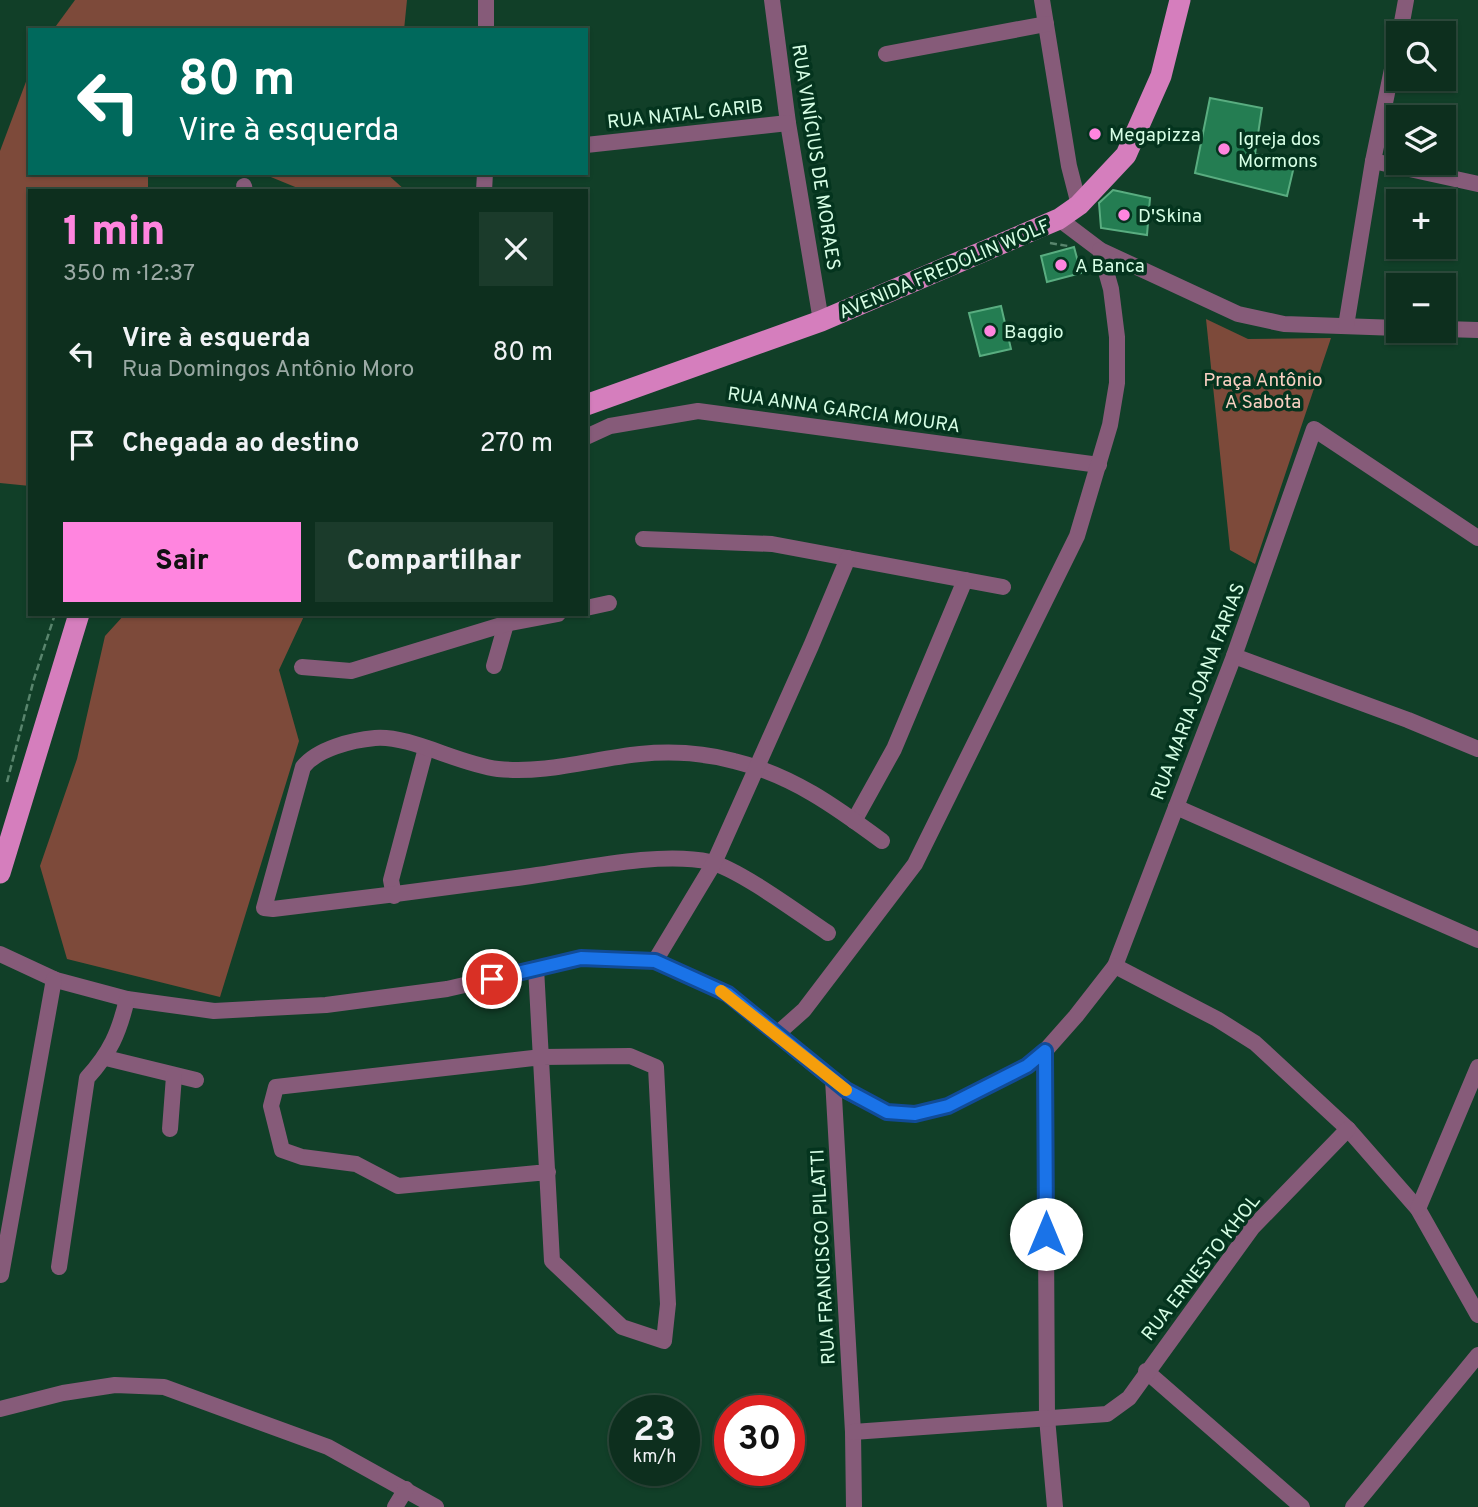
<!DOCTYPE html>
<html lang="pt">
<meta charset="utf-8">
<style>
:root{--surface:#0d2f1e;--page:#1b3b2b;--text:#f1f3f6;--muted:#9aa9a4;--line:#2d4a3c;--accent:#ff85df}
body{margin:0;font-family:Overpass,sans-serif;background:var(--page);color:var(--text);height:100vh;display:flex;flex-direction:column;font-size:26px;white-space:nowrap}
*{box-sizing:border-box;margin:0}
p{font-size:23px;color:var(--muted)}
.icon{flex:none;width:38px;height:38px;fill:none;stroke:currentColor;stroke-width:2;stroke-linecap:round;stroke-linejoin:round}
.map{position:relative;flex:1;overflow:hidden}
.drawer{position:absolute;left:28px;top:189px;width:560px;height:427px;display:flex;flex-direction:column;background:var(--surface);border-radius:0px;box-shadow:0 2px 5px #0004,0 0 0 2px var(--line)}
.drawer>*{flex:none}
.hud{position:absolute;left:28px;top:28px;width:560px;height:147px;border-radius:0px;box-shadow:0 2px 5px #0004,0 0 0 2px var(--line);background:#00695c;color:#fff;overflow:hidden}
.fabs{position:absolute;left:1386px;top:21px;display:grid;gap:14px}
.fabs a{display:grid;place-items:center;width:70px;height:70px;border-radius:0px;background:var(--surface);box-shadow:0 2px 5px #0004,0 0 0 2px var(--line);font-size:35px}
.speed{position:absolute;left:609px;top:1395px;display:flex;gap:14px;font-size:35px;font-weight:700;text-align:center}
.speed>*{display:grid;place-content:center;width:91px;height:91px;border-radius:50%;background:var(--surface);box-shadow:0 2px 5px #0004,0 0 0 2px var(--line);line-height:1}
.speed small{font-size:18px;font-weight:400}
.speed .limit{border:10px solid #d22;background:#fff;color:#111}
.pin{position:absolute;display:grid;place-items:center;width:60px;height:60px;color:#fff;margin:-30px;border:4px solid #fff;border-radius:50%;box-shadow:0 2px 7px #0007}
.me{position:absolute;width:77px;margin:-38px;rotate:0deg;stroke-linejoin:round;filter:drop-shadow(0 0 5px #0008)}
.turn{display:flex;align-items:center;gap:24px;height:147px;padding:0 35px;font-size:32px}
.turn .icon{width:91px;height:91px;stroke-width:2.5}
.turn b{display:block;font-size:49px;line-height:60px}
.round{display:grid;place-items:center;flex:none;width:74px;height:74px;border-radius:0px;background:var(--page)}
.overview{display:flex;align-items:center;justify-content:space-between;height:119px;padding:0 35px}
h1{font-size:42px;font-weight:800;line-height:52px;color:var(--accent)}
.cta{display:flex;gap:14px;margin-top:auto;padding:14px 35px}
.cta a{flex:1;height:80px;border-radius:0px;background:var(--accent);color:#111;font-size:28px;font-weight:800;line-height:80px;text-align:center}
.cta a+a{background:var(--page);color:var(--text)}
ul{padding:0;list-style:none}
li{display:flex;align-items:center;gap:21px;height:91px;padding:0 35px}
li div{flex:1}
li b{display:block;font-size:26px}
li em{font-style:normal}
.map>svg:first-child{display:block}
.green{fill:#7d4a3a}
.building{fill:#247d52;stroke:#59ad80;stroke-width:2}
.lines{fill:none;stroke-linecap:round;stroke-linejoin:round}
.path{stroke:#59856d;stroke-width:2.5;stroke-dasharray:7 3.5;stroke-linecap:butt}
.minor{stroke:#865b79;stroke-width:16}
.major{stroke:#d57ebd;stroke-width:21}
.route-casing{stroke:#114b97;stroke-width:18}
.route{stroke:#1a73e8;stroke-width:12}
.slow{stroke:#f59e0b;stroke-width:12}
.poi-dot{fill:#ff85df;stroke:#04341e;stroke-width:2.5}
.labels{text-anchor:middle;stroke-width:7;stroke-linejoin:round;paint-order:stroke}
.street-label{font-size:19px;fill:#d6fee5;stroke:#04341e}
.poi-label{font-size:19px;fill:#d6fee5;stroke:#04341e;text-anchor:start}
.park-label{font-size:19px;fill:#f9d0c2;stroke:#04341e}
</style>
<div class="map">
<svg width="1478" height="1507" viewBox="0 0 1478 1507">
<rect width="100%" height="100%" fill="#113f28"/>
<g class="green">
<path d="M75 0H407L404 30H53Z"/>
<path d="M30 71V173H148V191H30V486L0 483V151Z"/>
<path d="M261 173H386L406 191H305Z"/>
<path d="M1206 319 1248 339 1331 338 1255 564 1230 550Z"/>
<path d="M125 614H305L279 670 299 741 220 997 67 959 40 866 77 759 105 636Z"/>
</g>
<g class="building">
<path d="M1210 98 1262 108 1255 154 1295 162 1287 196 1195 173Z"/>
<path d="M1113 190 1150 198 1147 235 1101 228 1099 203Z"/>
<path d="M1074 247 1081 273 1047 282 1041 256Z"/>
<path d="M1001 306 1011 349 980 356 969 313Z"/>
</g>
<g class="lines">
<g class="path">
<path d="M1050 243 1068 246"/>
<path d="M7 782 34 679 55 614"/>
</g>
<g class="minor">
<path d="M772 0 788 123 821 321"/>
<path d="M1042 0 1069 166 1079 205"/>
<path d="M486 30V0"/>
<path d="M1400 33 1406 0"/>
<path d="M886 54 1046 24"/>
<path d="M586 145 788 123"/>
<path d="M1373 161 1478 184"/>
<path d="M244 186 245 191"/>
<path d="M484 191 485 173"/>
<path d="M1059 219 1100 250 1238 314 1284 324 1398 328"/>
<path d="M1346 326 1373 161 1398 40"/>
<path d="M1444 329 1478 330"/>
<path d="M586 437 610 426 698 411 1099 465"/>
<path d="M643 539 772 544 1003 587"/>
<path d="M586 608 609 603"/>
<path d="M1234 656 1408 720 1478 749"/>
<path d="M494 666 508 617"/>
<path d="M302 667 351 671 505 624 558 614"/>
<path d="M1176 807 1478 940"/>
<path d="M854 821 894 749 965 580"/>
<path d="M394 896 391 880 426 748"/>
<path d="M828 933C801 915 739 869 710 862 660 851 582 869 531 876 445 888 359 899 273 909L264 908 303 767C317 749 352 740 375 738 410 735 458 764 498 769 546 774 592 759 640 754 671 751 704 753 734 761 792 775 836 807 882 841"/>
<path d="M0 954 56 980 127 999 214 1011 326 1005 447 989 581 958 655 961 728 994 846 1091 887 1112 915 1114 948 1106 1027 1066 1045 1051 1076 1016 1115 966 1234 656 1314 429 1478 538"/>
<path d="M655 961 714 863 811 646 848 558"/>
<path d="M1115 966 1217 1019 1255 1043 1348 1129 1418 1209 1478 1315"/>
<path d="M536 968 552 1261 622 1327 664 1341 668 1304 656 1067 630 1056 542 1057 276 1087 271 1106 282 1150 302 1157 356 1164 398 1186 548 1172"/>
<path d="M777 1034 804 1010 915 864 1077 536 1110 425 1117 383V337L1111 289 1100 250"/>
<path d="M1045 1051 1047 1418 1055 1507"/>
<path d="M106 1058 196 1080"/>
<path d="M833 1079 853 1432 854 1507"/>
<path d="M170 1129 174 1076"/>
<path d="M1418 1209 1478 1067"/>
<path d="M59 1267 87 1078C110 1053 119 1033 127 999"/>
<path d="M1 1275 54 979"/>
<path d="M1146 1371 1302 1507"/>
<path d="M0 1409 63 1393 115 1385 164 1387 328 1447 436 1507"/>
<path d="M853 1432 1107 1414 1129 1398 1252 1228 1348 1129"/>
<path d="M395 1507 406 1489"/>
<path d="M1353 1507 1478 1355"/>
</g>
<g class="major">
<path d="M586 405 821 321 1059 219 1079 205 1126 155 1161 76 1180 0"/>
<path d="M0 873 79 614"/>
</g>
</g>
<g class="lines">
<defs>
<path id="route" d="M492 979 581 958 655 961 728 994 846 1090 887 1112 915 1114 948 1106 1027 1066 1045 1051 1046 1234"/>
</defs>
<use href="#route" class="route-casing"/>
<use href="#route" class="route"/>
<path class="slow" d="M721 991 846 1090"/>
</g>
<g class="poi-dot">
<circle cx="1095" cy="134" r="7"/>
<circle cx="1224" cy="149" r="7"/>
<circle cx="1124" cy="215" r="7"/>
<circle cx="1061" cy="265" r="7"/>
<circle cx="990" cy="331" r="7"/>
</g>
<g class="labels">
<g class="street-label">
<text transform="translate(685 113) rotate(-6)" y="7">RUA NATAL GARIB</text>
<text transform="translate(817 157) rotate(81)" y="7">RUA VINÍCIUS DE MORAES</text>
<text transform="translate(944 268) rotate(-23)" y="7">AVENIDA FREDOLIN WOLF</text>
<text transform="translate(844 409) rotate(8)" y="7">RUA ANNA GARCIA MOURA</text>
<text transform="translate(1197 691) rotate(-69)" y="7">RUA MARIA JOANA FARIAS</text>
<text transform="translate(822 1257) rotate(-93)" y="7">RUA FRANCISCO PILATTI</text>
<text transform="translate(1200 1267) rotate(-52)" y="7">RUA ERNESTO KHOL</text>
</g>
<g class="poi-label">
<text x="1109" y="141">Megapizza</text>
<text x="1238" y="145">Igreja dos<tspan x="1238" dy="22">Mormons</tspan></text>
<text x="1138" y="222">D'Skina</text>
<text x="1075" y="272">A Banca</text>
<text x="1004" y="338">Baggio</text>
</g>
<g class="park-label">
<text x="1263" y="386">Praça Antônio<tspan x="1263" dy="22">A Sabota</tspan></text>
</g>
</g>
</svg>
<div class="fabs">
<a><svg class="icon" aria-label="search" viewBox="0 0 24 24"><circle cx="10" cy="10" r="6"/><path d="M15 15l6 6"/></svg></a>
<a><svg class="icon" aria-label="layers" viewBox="0 0 24 24"><path d="M12 4l9 5-9 5-9-5zM3 14l9 5 9-5"/></svg></a>
<a>+</a>
<a>−</a>
</div>
<div class="speed"><div>23<small>km/h</small></div><div class="limit">30</div></div>
<div class="pin" style="left:492px;top:979px;background:#d93025"><svg class="icon" aria-label="arrive" viewBox="0 0 24 24"><path d="M6 21V4h12l-3 4 3 4H6"/></svg></div>
<svg class="me" style="left:1046px;top:1234px" viewBox="-20 -20 40 40"><circle r="19" fill="#fff"/><path d="M0-13L10 11 0 6-10 11z" fill="#1a73e8"/></svg>
<div class="hud">
<div class="turn"><svg class="icon" aria-label="left" viewBox="0 0 24 24"><path d="M17 20v-9H6M10 6l-5 5 5 5"/></svg><div><b>80 m</b>Vire à esquerda</div></div>
</div>
<section class="drawer">
<div class="overview"><div><h1>1 min</h1><p>350 m · 12:37</p></div><a class="round"><svg class="icon" aria-label="close" viewBox="0 0 24 24"><path d="M6 6l12 12M18 6L6 18"/></svg></a></div>
<ul>
<li><svg class="icon" aria-label="left" viewBox="0 0 24 24"><path d="M17 20v-9H6M10 6l-5 5 5 5"/></svg><div><b>Vire à esquerda</b><p>Rua Domingos Antônio Moro</p></div><em>80 m</em></li>
<li><svg class="icon" aria-label="arrive" viewBox="0 0 24 24"><path d="M6 21V4h12l-3 4 3 4H6"/></svg><div><b>Chegada ao destino</b></div><em>270 m</em></li>
</ul>
<div class="cta"><a>Sair</a><a>Compartilhar</a></div>
</section>
</div>
